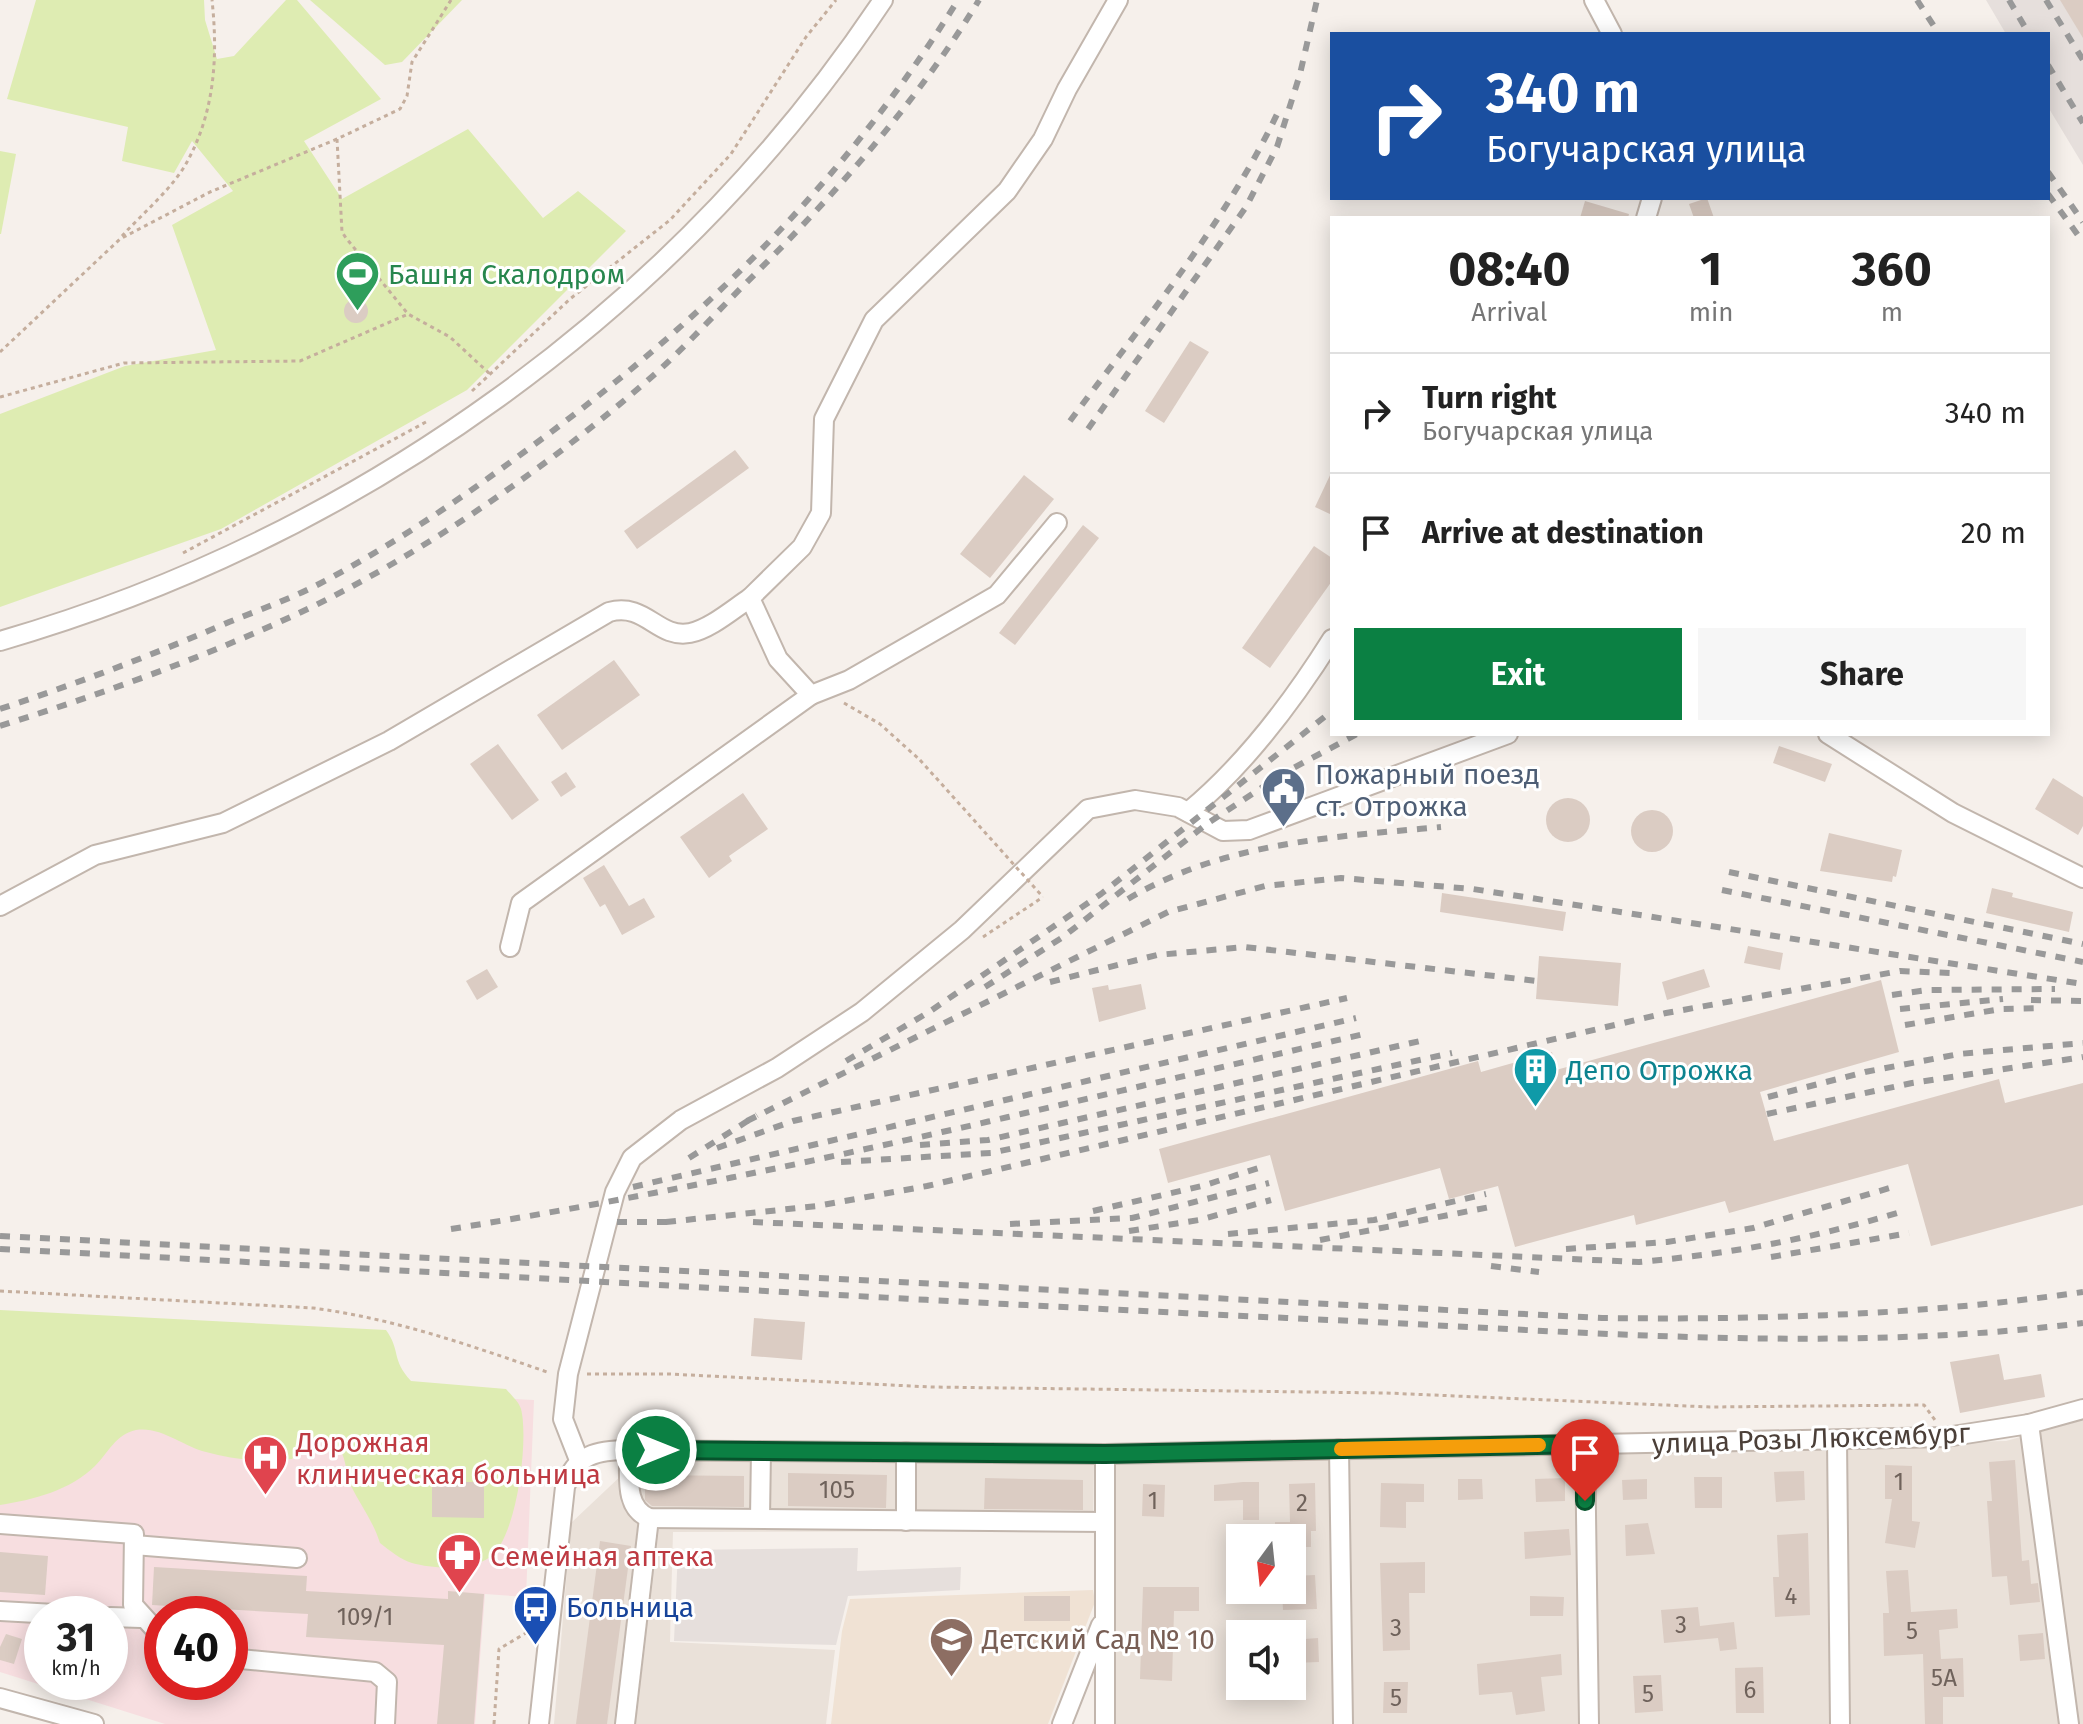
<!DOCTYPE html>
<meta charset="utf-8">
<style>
:root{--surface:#fff;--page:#f6f6f6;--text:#222;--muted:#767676;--line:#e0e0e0;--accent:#0b8043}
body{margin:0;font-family:"Fira Sans",sans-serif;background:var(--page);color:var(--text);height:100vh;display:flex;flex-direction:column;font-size:30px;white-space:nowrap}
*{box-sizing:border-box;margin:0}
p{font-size:26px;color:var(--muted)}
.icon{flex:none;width:44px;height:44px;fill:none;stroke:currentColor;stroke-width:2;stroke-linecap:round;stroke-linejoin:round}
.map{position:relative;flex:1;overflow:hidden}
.sheet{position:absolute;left:1330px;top:216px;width:720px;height:520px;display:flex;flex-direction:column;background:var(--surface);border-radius:0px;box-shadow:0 4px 20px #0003}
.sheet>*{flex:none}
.guide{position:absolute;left:1330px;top:32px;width:720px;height:168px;border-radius:0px;box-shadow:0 4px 20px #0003;background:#1a4fa0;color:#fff;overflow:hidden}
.needle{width:52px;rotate:195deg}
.tools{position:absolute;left:1226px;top:1524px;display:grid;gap:16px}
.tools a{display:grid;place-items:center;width:80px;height:80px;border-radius:0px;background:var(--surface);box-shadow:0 4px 20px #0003;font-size:40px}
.speed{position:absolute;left:24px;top:1596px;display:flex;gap:16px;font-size:40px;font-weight:700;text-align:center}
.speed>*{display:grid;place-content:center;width:104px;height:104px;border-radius:50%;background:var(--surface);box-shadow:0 4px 20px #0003;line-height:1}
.speed small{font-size:20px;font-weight:400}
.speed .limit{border:12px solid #d22;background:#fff;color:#111}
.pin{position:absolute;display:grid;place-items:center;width:68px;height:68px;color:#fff;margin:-82px -34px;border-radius:50% 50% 50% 0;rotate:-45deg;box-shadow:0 0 8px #0007}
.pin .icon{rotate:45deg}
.me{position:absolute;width:88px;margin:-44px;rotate:90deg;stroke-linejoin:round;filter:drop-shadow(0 0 6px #0008)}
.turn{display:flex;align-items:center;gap:28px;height:168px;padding:0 24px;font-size:36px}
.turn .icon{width:104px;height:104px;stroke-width:2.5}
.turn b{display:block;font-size:56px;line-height:68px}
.eta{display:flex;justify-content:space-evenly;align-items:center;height:136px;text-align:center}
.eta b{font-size:48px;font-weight:700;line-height:56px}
.cta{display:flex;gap:16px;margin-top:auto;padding:16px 24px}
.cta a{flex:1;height:92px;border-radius:0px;background:var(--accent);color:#fff;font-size:32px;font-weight:700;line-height:92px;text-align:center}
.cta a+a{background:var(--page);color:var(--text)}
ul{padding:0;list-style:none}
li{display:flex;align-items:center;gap:24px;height:120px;padding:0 24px;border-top:2px solid var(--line)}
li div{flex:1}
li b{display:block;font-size:30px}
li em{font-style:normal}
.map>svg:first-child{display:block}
.residential{fill:#eae1d9;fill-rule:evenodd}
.industrial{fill:#e6dfdc}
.education{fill:#f0e2d4}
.medical{fill:#f7dee0;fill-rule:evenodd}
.green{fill:#deecb2}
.building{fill:#dbccc3}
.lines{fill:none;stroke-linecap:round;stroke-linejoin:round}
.minor-casing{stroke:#c2b6ad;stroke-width:22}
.path{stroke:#c5ae9d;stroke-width:3;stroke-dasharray:4 4;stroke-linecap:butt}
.minor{stroke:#fff;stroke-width:18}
.rail{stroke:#999;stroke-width:6;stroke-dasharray:10 10;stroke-linecap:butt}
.path-bridge{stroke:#c5ae9d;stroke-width:3;stroke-dasharray:4 4;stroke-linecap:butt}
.route-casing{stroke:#07532c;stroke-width:20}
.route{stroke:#0b8043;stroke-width:14}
.slow{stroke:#f59e0b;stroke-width:14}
.labels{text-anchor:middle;stroke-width:6;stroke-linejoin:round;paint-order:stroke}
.number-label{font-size:24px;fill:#6f625b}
.leisure-label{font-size:28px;fill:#27864d;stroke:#fff;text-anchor:start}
.service-label{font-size:28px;fill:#4e5e75;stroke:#fff;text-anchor:start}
.culture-label{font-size:28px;fill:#0d838f;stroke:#fff;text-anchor:start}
.street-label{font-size:28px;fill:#4b3f38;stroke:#fff}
.health-label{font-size:28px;fill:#be3a42;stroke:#fff;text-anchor:start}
.transit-label{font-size:28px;fill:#164399;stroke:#fff;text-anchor:start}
.education-label{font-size:28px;fill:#785e54;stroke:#fff;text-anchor:start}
</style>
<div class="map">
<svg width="2083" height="1724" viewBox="0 0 2083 1724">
<rect width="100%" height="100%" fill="#f6f0eb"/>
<g class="residential">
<path d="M2083 1420V1724H1114L1112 1462 2006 1441ZM1240 1538H1292V1590H1240ZM1240 1634H1292V1686H1240Z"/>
<path d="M643 1455 1094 1462 1093 1531 673 1532 670 1642 835 1650 826 1724H554L571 1523Z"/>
</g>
<g class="industrial">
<path d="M1986 0H2083V165L2048 107V34H2006Z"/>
<path d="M858 1548 857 1571 961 1567 960 1590 848 1596 836 1645 674 1641 678 1550Z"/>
</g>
<path class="education" d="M1093 1590 1095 1602 1048 1724H831L842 1631 850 1599Z"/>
<path class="medical" d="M147 1382 534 1400 526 1597 485 1594 475 1724H165L0 1672V1388ZM42 1614H110V1682H42ZM162 1614H230V1682H162Z"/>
<g class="green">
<path d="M36 0H204L205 20 217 59 234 56 286 0H297L381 99 304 141 342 199 468 129 543 218 578 191 626 231 467 390 221 529 0 607V414L125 366 216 350 172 225 233 191 192 141 174 173 122 161 128 127 7 99Z"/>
<path d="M310 0H462L402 62 385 65Z"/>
<path d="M0 151 16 154 1 234H0Z"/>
<path d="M0 1310 386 1330C401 1351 391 1359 411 1381L506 1389C511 1395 519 1402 521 1409 529 1439 517 1538 490 1557 471 1571 434 1569 412 1563 401 1560 389 1550 380 1543 373 1521 361 1506 351 1486 345 1472 347 1456 336 1444 328 1435 316 1438 306 1439L292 1459C264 1462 233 1460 206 1452 184 1447 161 1426 136 1430 116 1434 108 1453 95 1466 71 1490 33 1500 0 1505Z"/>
</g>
<g class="building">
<path d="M2060 0H2083V38Z"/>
<path d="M1707 198 1714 218H1694L1689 204Z"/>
<path d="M1585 201 1629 214 1628 218H1580Z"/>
<circle cx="356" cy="311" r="12"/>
<path d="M1190 341 1209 352 1164 423 1145 411Z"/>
<path d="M735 450 749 468 637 549 624 531Z"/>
<path d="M1332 471V515L1315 507Z"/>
<path d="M1024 475 1054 499 990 578 960 554Z"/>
<path d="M1083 525 1099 538 1015 645 999 633Z"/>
<path d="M1314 546 1332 558V581L1270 668 1242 648Z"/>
<path d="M614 660 640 695 562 750 537 715Z"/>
<path d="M498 744 539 800 512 820 470 764Z"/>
<path d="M1779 746 1832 764 1825 782 1773 763Z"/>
<path d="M566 772 576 787 561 797 551 782Z"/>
<path d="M2053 778 2083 797V826L2078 835 2035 809Z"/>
<path d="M743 793 768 829 729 856 732 861 709 878 680 837Z"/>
<circle cx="1568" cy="820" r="22"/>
<circle cx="1652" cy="831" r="21"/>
<path d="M1829 833 1902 850 1896 877 1893 876 1892 882 1820 871Z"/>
<path d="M604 865 629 906 644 898 655 917 622 935 605 904 600 907 583 878Z"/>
<path d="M1992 888 2013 893 2012 897 2073 912 2069 932 1986 913Z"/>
<path d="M1442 893 1566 912 1563 931 1440 912Z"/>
<path d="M1748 946 1783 953 1780 970 1744 963Z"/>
<path d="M1539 956 1621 963 1618 1006 1536 999Z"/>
<path d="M487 969 498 987 477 1000 466 981Z"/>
<path d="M1704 969 1710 987 1667 1000 1662 982Z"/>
<path d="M1881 980 1899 1052 1760 1092 1774 1141 1999 1079 2005 1103 2083 1083V1205L1931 1246 1908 1164 1729 1213 1725 1201 1636 1225 1634 1215 1515 1247 1498 1186 1449 1199 1440 1168 1285 1211 1270 1155 1168 1183 1159 1149 1478 1061 1481 1072 1552 1052 1556 1070Z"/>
<path d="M1141 984 1146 1009 1099 1022 1092 988 1108 985 1109 990Z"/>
<path d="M754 1318 805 1322 802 1360 751 1356Z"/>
<path d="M1999 1354 2004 1380 2041 1374 2045 1397 1960 1413 1950 1362Z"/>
<path d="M2015 1460 2022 1561 2029 1560 2031 1584 2038 1583 2040 1602 2010 1605 2007 1576 1992 1577 1987 1501H1992L1989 1462Z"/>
<path d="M1885 1465 1912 1466V1521L1920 1522 1915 1548 1885 1543 1892 1499H1885Z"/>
<path d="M1804 1471 1805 1500 1776 1502 1774 1472Z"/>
<path d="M788 1473 887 1475 886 1508 788 1506Z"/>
<path d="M645 1475 744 1476V1507L652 1506 645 1500Z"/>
<path d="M1694 1477H1722V1508H1695Z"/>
<path d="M985 1478 1083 1480V1510L984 1509Z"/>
<path d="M1565 1478V1501L1536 1502 1535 1479Z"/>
<path d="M1458 1479H1482L1483 1499 1458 1500Z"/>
<path d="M1647 1479V1499L1623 1500 1622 1480Z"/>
<path d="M432 1482H484V1518L432 1517Z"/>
<path d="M1243 1482H1259V1520H1243V1500L1214 1501V1485Z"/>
<path d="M1315 1483 1316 1531H1311V1547H1292V1538H1275V1522H1290L1289 1484Z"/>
<path d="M1381 1483 1424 1484V1502H1406V1528L1380 1527Z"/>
<path d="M1143 1484 1165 1485 1164 1517 1142 1516Z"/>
<path d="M1648 1523 1655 1554 1626 1556 1625 1525Z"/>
<path d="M1569 1529 1571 1555 1525 1559 1524 1532Z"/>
<path d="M1808 1533 1810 1615 1775 1617 1773 1577H1779L1777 1535Z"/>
<path d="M600 1541 631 1546 607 1724H576Z"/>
<path d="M0 1552 48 1556 45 1595 0 1592Z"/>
<path d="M1425 1562V1593H1409L1410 1650 1383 1651 1380 1563Z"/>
<path d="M154 1567 307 1576 306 1591 448 1599V1591L484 1594 474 1724H437L444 1645 306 1637 308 1614 152 1605Z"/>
<path d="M1908 1570 1911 1612 1957 1609 1958 1628 1939 1630 1941 1659 1963 1658 1964 1697H1943V1724H1925L1923 1654 1884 1656 1883 1613H1889L1886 1571Z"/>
<path d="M1315 1575 1317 1609 1283 1610 1282 1590H1292V1576Z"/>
<path d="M1143 1587H1199V1611H1174L1172 1681 1140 1679Z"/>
<rect x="1024" y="1596" width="46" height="25"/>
<path d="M1530 1596 1564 1597 1563 1616H1530Z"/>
<path d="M1698 1607 1700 1626 1734 1622 1737 1649 1720 1651 1718 1638 1664 1643 1661 1610Z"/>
<path d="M2043 1633 2045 1659 2020 1661 2018 1635Z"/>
<path d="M6 1634 22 1639 14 1664 0 1660V1647Z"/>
<path d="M1318 1638 1319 1662 1292 1663V1640Z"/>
<path d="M1561 1654 1562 1675 1541 1677 1545 1711 1516 1715 1512 1692 1479 1695 1477 1664Z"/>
<path d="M1763 1667 1764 1713H1736L1735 1668Z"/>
<path d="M1661 1675 1663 1711 1635 1713 1633 1676Z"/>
<path d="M1384 1682H1408L1407 1713H1383Z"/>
</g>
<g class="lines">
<defs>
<g id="minor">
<path d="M1594 0 1612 34"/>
<path d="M1646 218 1652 198"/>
<path d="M1057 523 997 595 849 680 811 695 778 659 750 598 802 547 821 513 824 419 874 320 1007 191 1043 139 1067 89 1118 0"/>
<path d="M0 641C357 538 677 309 883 0"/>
<path d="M1828 734 1953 813 2083 878"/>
<path d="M1188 812C1245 765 1293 701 1332 639"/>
<path d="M0 906 95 855 223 823 389 741 609 612C646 602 657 639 690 633 710 629 732 610 750 598"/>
<path d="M510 947 521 903 811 695"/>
<path d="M2029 1424 2069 1724"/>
<path d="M1837 1440 1840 1724"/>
<path d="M1585 1444 1589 1724"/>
<path d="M1339 1449 1343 1724"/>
<path d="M629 1450C630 1474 623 1507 649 1518L1105 1522"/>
<path d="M906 1452V1521"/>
<path d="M1105 1454V1724"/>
<path d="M579 1460 563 1419 568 1374 615 1192 632 1158 681 1120 777 1068 862 1012 962 930 1088 809 1135 800 1178 807 1223 831 1249 830 1508 734"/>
<path d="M760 1518 761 1451"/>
<path d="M0 1524 134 1534 133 1605 162 1637"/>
<path d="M134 1545 297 1558"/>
<path d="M0 1611 55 1614"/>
<path d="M110 1617 141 1618"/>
<path d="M230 1658 375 1672 387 1682 385 1724"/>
<path d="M0 1698 94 1724"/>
<path d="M539 1724 565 1487C575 1454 598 1450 629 1450L1105 1454 1946 1437 2029 1424 2083 1409"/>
<path d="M625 1724 649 1518"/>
<path d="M1062 1724 1101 1625"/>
</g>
</defs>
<use href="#minor" class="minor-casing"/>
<g class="path">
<path d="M451 0 412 62 407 96 400 109 337 139 342 232 346 238 408 314 450 337 491 375"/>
<path d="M122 236C143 213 173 188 187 162 215 111 218 56 212 0"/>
<path d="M0 352 120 239 210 192 337 139"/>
<path d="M472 391 570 299 670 220 731 154 806 37 836 0"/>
<path d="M0 397 124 363 300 361 406 315"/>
<path d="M183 553 426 422"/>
<path d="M844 703 880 724 920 760"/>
<path d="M983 937 1043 897"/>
<path d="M0 1291 313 1308C396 1319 472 1346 550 1373"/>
<path d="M587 1374H669L931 1387 1386 1393 1710 1407 1924 1405 1935 1420"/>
<path d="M494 1724 499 1649 531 1630"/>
</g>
<use href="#minor" class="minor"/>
<g class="rail">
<path d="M1917 0 1939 34"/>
<path d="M2009 0 2029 34"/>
<path d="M2046 0 2083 60"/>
<path d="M2048 65 2083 123"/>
<path d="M2048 172 2083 222"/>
<path d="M2048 194 2083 242"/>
<path d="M1070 421C1144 321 1226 223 1279 110"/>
<path d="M1088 429 1246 207 1277 147 1300 74 1317 0"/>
<path d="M0 709C78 683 153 655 229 622 259 610 290 599 319 584 397 543 468 494 539 441 706 318 848 177 958 0"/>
<path d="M0 726C101 694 203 658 299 613 419 557 557 461 656 373 687 345 715 314 745 284 831 199 916 104 979 0"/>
<path d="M1729 872 2083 944"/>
<path d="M1722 890 2083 962"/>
<path d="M1128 899C1224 842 1333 837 1441 827"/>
<path d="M1050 982 1157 955 1245 947 1537 981"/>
<path d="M985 987 1063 937 1208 823 1284 773 1357 734"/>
<path d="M1892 995 1927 990 2055 989"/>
<path d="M2031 1000 2083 1001"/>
<path d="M1900 1009 2003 999"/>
<path d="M1905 1025 2001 1009 2043 1008"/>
<path d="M846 1061 929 1012 1101 894 1332 711"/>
<path d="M1768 1097 1865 1072 1959 1054 2083 1043"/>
<path d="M1767 1114 1912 1083 2083 1057"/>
<path d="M747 1121 1168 912 1265 886 1341 878 1473 889 2083 984"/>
<path d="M920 1145 988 1140 1420 1041"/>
<path d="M717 1148 793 1121 1347 998"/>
<path d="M689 1158 757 1115"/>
<path d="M841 1162 991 1153 1452 1053"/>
<path d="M633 1187 1356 1018"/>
<path d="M1093 1211 1202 1186 1262 1167"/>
<path d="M617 1222H677"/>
<path d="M666 1222 817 1206 927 1186 1666 1013 1900 971 1950 973"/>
<path d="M753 1222 1639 1262C1737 1253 1810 1239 1904 1211"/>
<path d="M1010 1224 1132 1218 1269 1183"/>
<path d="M451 1229C759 1180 1061 1104 1364 1034"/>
<path d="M1129 1231 1199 1220 1271 1200"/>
<path d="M1228 1234 1374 1220 1486 1194"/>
<path d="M0 1236 1602 1318C1762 1320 1924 1315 2083 1292"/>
<path d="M1320 1240 1490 1207"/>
<path d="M0 1249C436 1271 872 1299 1308 1319 1565 1330 1827 1355 2083 1323"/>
<path d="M1566 1249 1667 1242 1753 1228 1893 1187"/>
<path d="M1771 1257 1909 1233"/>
<path d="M1491 1266 1539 1272"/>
</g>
<path class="path-bridge" d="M920 760 1043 897"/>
</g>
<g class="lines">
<defs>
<path id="route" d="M656 1450 1105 1454 1585 1444V1501"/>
</defs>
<use href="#route" class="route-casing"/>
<use href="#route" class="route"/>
<path class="slow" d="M1341 1449 1539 1445"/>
</g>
<defs>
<symbol id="stadium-pin" viewBox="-11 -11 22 30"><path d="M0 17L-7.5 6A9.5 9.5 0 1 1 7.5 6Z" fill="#2e9e5b" stroke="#fff"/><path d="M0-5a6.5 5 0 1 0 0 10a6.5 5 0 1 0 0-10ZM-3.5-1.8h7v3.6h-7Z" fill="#fff"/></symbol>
<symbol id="civic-pin" viewBox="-11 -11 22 30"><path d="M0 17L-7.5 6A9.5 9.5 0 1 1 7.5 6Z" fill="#5c6f8a" stroke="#fff"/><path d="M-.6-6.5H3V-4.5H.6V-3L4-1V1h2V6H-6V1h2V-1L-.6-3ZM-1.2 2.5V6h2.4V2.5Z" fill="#fff"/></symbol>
<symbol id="building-pin" viewBox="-11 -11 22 30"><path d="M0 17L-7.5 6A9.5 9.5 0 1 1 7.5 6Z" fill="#0f9aa8" stroke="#fff"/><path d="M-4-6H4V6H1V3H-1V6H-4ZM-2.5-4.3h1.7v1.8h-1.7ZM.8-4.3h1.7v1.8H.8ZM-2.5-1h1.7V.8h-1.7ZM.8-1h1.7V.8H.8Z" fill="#fff"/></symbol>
<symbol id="hospital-pin" viewBox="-11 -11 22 30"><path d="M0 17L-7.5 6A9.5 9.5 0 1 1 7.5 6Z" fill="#e0444e" stroke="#fff"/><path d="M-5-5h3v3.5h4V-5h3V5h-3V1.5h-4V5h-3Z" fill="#fff"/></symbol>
<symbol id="pharmacy-pin" viewBox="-11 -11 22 30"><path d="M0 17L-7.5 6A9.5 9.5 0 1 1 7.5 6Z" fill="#e0444e" stroke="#fff"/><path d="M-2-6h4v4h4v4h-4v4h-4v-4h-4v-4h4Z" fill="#fff"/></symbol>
<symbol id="bus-pin" viewBox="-11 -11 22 30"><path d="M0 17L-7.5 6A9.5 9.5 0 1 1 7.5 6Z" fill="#1a4fb4" stroke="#fff"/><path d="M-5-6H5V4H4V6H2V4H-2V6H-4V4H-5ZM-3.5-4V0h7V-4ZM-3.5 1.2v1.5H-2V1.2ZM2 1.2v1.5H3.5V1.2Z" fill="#fff"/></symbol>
<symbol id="school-pin" viewBox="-11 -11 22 30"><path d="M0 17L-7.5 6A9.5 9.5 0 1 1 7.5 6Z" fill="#8d6e63" stroke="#fff"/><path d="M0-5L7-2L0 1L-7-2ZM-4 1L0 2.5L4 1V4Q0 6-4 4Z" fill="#fff"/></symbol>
</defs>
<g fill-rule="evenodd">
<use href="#stadium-pin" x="332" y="248" width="51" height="69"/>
<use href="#civic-pin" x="1258" y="764" width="51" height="69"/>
<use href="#building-pin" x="1510" y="1044" width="51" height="69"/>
<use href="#hospital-pin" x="240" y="1432" width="51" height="69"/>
<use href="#pharmacy-pin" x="434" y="1530" width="51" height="69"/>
<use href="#bus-pin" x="510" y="1582" width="51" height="69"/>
<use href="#school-pin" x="926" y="1614" width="51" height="69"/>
</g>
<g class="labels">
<g class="number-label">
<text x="1899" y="1490">1</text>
<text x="837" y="1498">105</text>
<text x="1153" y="1509">1</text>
<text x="1302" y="1511">2</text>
<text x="1791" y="1604">4</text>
<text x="365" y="1625">109/1</text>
<text x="1681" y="1633">3</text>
<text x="1396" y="1636">3</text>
<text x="1912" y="1639">5</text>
<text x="1944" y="1686">5А</text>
<text x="1750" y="1698">6</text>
<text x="1648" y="1702">5</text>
<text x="1396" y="1706">5</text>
</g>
<g class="leisure-label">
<text x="388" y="284">Башня Скалодром</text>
</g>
<g class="service-label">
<text x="1315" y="784">Пожарный поезд<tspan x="1315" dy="32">ст. Отрожка</tspan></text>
</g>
<g class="culture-label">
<text x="1566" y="1080">Депо Отрожка</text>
</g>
<g class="street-label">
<text transform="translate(1811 1438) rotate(-2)" y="10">улица Розы Люксембург</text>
</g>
<g class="health-label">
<text x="296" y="1452">Дорожная<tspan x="296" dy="32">клиническая больница</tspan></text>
<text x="490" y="1566">Семейная аптека</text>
</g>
<g class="transit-label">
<text x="566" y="1617">Больница</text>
</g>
<g class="education-label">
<text x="982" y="1649">Детский Сад № 10</text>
</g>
</g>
</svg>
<div class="tools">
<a><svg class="needle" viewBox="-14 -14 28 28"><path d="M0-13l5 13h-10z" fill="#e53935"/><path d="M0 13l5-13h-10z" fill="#767676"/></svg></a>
<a><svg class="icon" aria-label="sound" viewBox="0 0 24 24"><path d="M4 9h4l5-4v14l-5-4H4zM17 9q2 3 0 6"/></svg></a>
</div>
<div class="speed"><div>31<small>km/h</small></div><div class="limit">40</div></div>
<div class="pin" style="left:1585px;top:1501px;background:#d93025"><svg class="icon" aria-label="arrive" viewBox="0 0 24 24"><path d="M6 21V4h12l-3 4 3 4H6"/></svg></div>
<svg class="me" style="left:656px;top:1450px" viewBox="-20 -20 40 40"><circle r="17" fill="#0b8043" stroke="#fff" stroke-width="3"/><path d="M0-11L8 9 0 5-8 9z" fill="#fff"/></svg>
<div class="guide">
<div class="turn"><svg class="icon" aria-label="right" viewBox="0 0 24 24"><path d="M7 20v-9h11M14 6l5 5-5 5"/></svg><div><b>340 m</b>Богучарская улица</div></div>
</div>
<section class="sheet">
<div class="eta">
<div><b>08:40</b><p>Arrival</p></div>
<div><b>1</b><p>min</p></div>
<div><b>360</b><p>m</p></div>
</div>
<ul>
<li><svg class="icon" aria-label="right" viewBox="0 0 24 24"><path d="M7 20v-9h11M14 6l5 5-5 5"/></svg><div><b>Turn right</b><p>Богучарская улица</p></div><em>340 m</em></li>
<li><svg class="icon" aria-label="arrive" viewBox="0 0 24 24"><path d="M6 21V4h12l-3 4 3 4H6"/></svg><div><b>Arrive at destination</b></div><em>20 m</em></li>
</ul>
<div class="cta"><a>Exit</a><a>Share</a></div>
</section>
</div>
